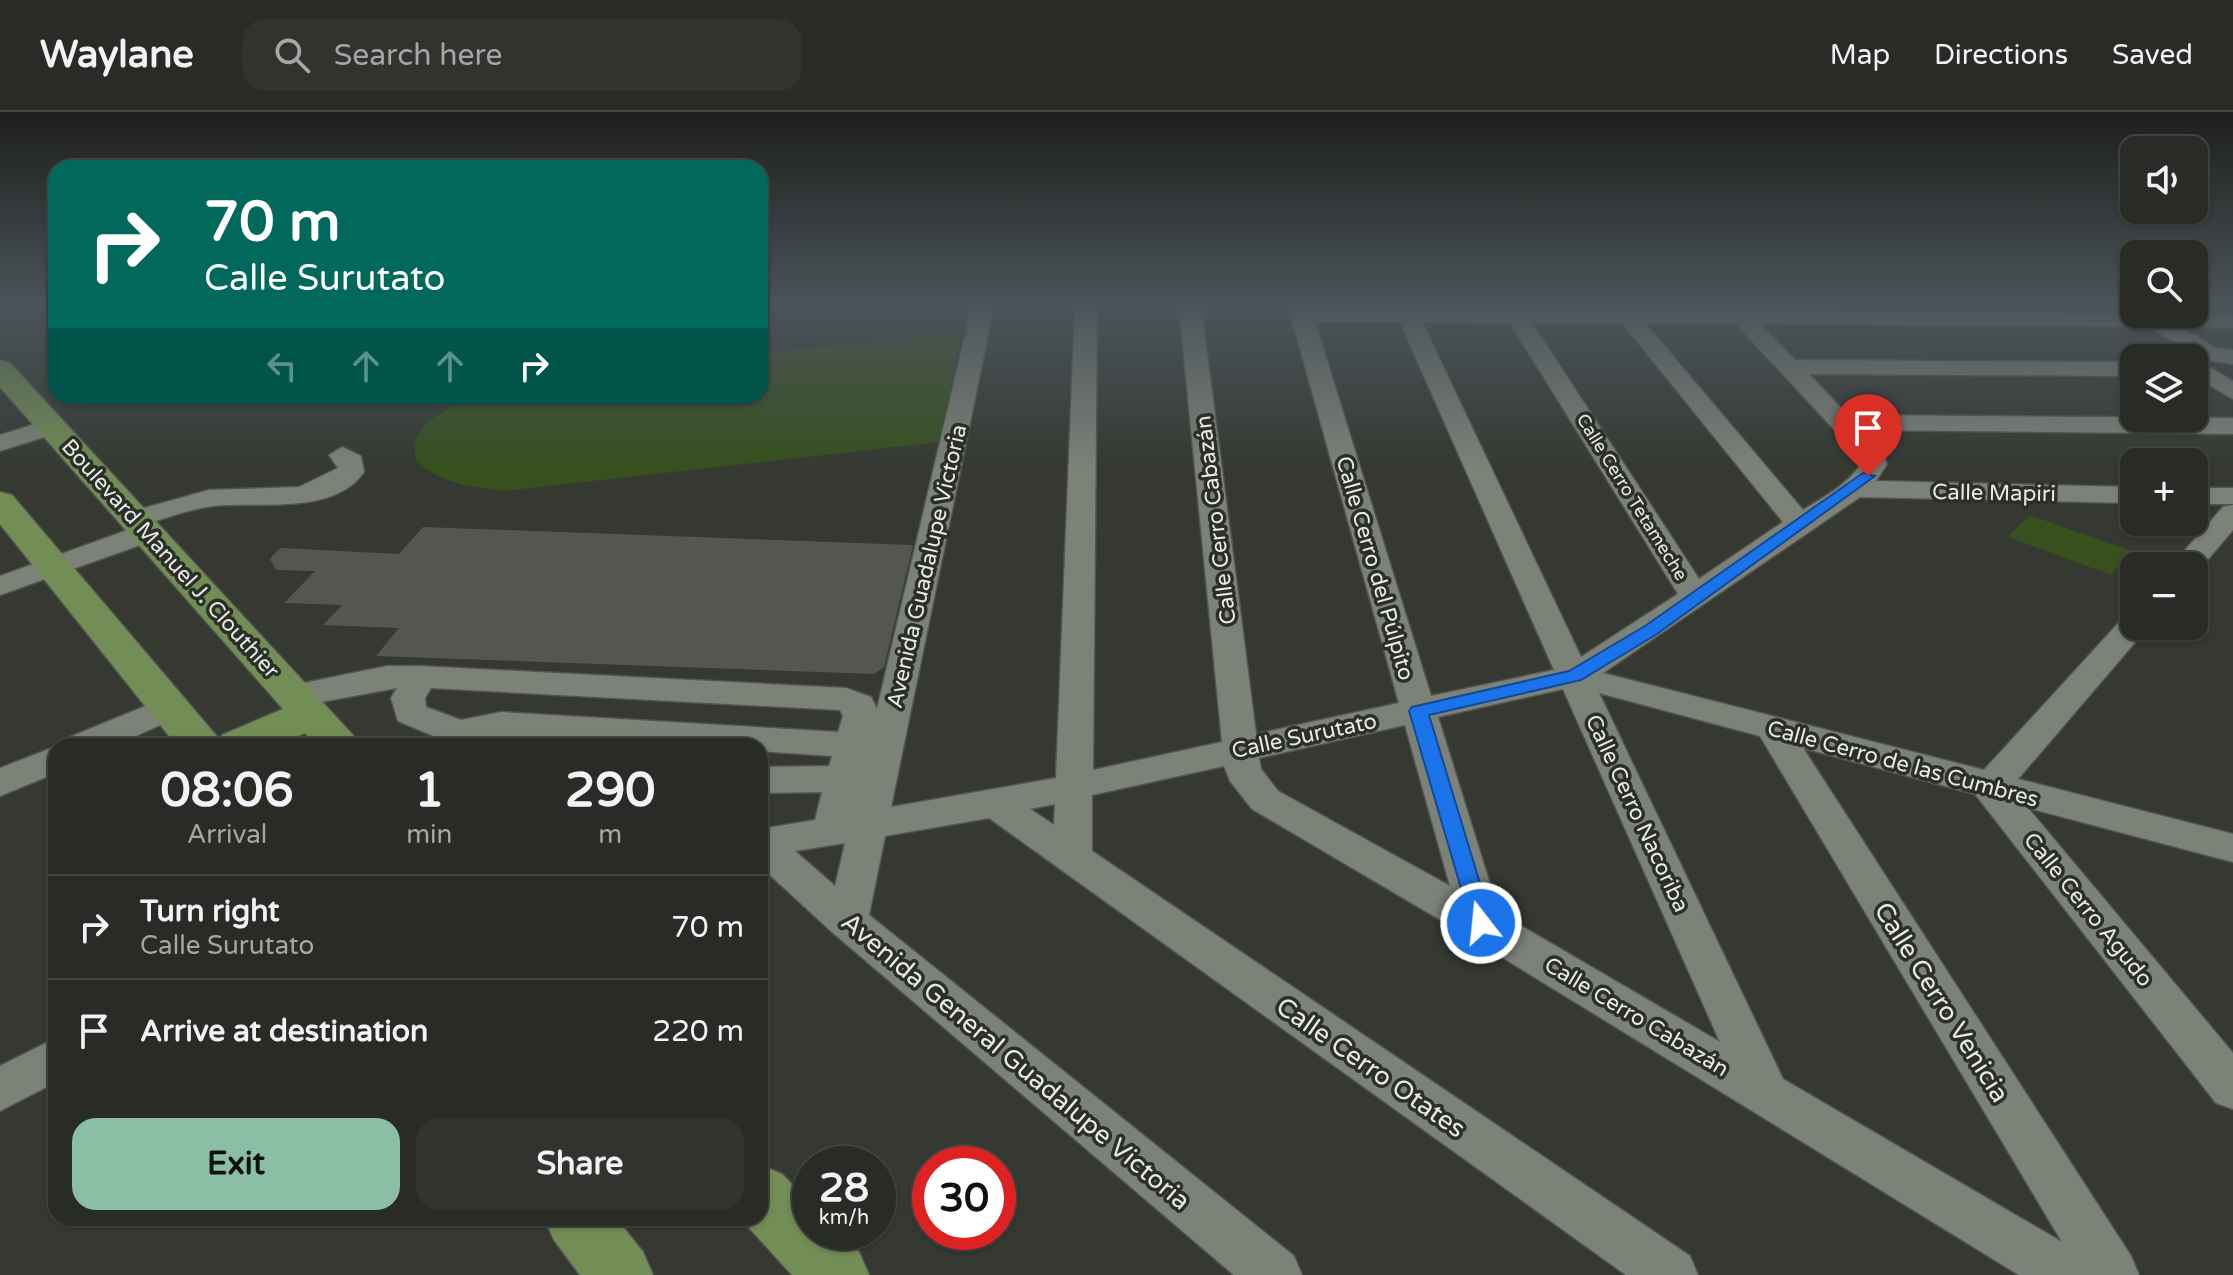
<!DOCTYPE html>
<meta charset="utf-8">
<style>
:root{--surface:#282b26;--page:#30332e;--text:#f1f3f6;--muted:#a5a7a7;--line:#444743;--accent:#8abfa5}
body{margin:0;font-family:"Varela Round",sans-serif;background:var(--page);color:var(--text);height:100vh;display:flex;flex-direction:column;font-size:30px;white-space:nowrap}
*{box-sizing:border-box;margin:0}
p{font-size:26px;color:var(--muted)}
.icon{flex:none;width:44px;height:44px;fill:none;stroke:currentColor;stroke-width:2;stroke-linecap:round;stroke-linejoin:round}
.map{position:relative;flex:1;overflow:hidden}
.details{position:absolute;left:48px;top:626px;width:720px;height:488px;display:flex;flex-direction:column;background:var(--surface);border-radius:24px;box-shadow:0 2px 6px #0004,0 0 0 2px var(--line)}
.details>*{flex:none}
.top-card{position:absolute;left:48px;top:48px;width:720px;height:244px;border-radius:24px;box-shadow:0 2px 6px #0004,0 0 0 2px var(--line);background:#00695c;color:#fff;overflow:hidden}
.fabs{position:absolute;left:2120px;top:24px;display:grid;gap:16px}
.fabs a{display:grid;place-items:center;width:88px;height:88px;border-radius:16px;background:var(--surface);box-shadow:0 2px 6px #0004,0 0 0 2px var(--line);font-size:40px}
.speed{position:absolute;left:792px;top:1034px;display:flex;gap:16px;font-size:40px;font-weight:700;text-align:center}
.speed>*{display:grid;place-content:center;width:104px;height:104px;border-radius:50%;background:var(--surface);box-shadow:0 2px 6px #0004,0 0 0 2px var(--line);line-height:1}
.speed small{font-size:20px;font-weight:400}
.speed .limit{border:12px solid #d22;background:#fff;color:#111}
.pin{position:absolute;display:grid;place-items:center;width:68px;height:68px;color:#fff;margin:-82px -34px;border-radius:50% 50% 50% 0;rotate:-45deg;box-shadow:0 0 8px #0007}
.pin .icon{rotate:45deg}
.me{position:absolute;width:88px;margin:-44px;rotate:344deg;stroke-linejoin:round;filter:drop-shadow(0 0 6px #0008)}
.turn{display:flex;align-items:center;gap:28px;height:168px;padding:0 24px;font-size:36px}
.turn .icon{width:104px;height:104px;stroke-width:2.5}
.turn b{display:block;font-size:56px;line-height:68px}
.lanes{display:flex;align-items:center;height:76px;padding:0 24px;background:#0003;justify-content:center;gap:40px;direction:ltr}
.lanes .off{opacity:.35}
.eta{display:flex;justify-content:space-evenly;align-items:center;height:136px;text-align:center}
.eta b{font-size:48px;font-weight:700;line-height:56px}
.cta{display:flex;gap:16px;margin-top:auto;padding:16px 24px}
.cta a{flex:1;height:92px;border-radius:24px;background:var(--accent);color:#111;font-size:32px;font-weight:700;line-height:92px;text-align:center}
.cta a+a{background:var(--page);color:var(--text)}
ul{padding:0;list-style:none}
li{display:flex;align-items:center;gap:24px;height:104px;padding:0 24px;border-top:2px solid var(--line)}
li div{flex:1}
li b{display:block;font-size:30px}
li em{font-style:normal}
header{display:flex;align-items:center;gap:48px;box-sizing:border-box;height:112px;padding:0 40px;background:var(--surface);border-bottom:2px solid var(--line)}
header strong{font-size:38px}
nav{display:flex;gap:44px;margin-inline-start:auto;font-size:28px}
.search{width:560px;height:72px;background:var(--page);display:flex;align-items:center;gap:20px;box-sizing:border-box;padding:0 28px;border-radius:24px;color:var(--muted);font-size:30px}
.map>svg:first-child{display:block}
.green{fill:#37501d}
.building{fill:#53574f}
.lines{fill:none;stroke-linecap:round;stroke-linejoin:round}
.minor-casing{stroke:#52554f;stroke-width:3}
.major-casing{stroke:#52554f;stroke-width:3}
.minor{fill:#7d8279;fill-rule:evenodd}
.major{fill:#728d55;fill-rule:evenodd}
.route{fill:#1a73e8;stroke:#114b97;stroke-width:2}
.labels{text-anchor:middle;stroke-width:7;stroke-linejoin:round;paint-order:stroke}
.far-street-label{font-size:18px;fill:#e7eae5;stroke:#2b2f28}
.street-label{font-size:22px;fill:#e7eae5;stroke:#2b2f28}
.near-street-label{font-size:26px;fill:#e7eae5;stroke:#2b2f28}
</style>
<header>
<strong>Waylane</strong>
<div class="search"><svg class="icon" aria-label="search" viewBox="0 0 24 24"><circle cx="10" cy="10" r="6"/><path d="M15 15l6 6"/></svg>Search here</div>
<nav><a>Map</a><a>Directions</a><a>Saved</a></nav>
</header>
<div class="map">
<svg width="2233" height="1163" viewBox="0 0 2233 1163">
<rect width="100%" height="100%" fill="#353932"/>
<g class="green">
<path d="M962 221 939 330 503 379C470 374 441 372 416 349L414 331 425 311 469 284H760V241Z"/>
<path d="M2030 403 2131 439 2111 463 2008 425Z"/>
</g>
<path class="building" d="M423 415 913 433 884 555 874 562 376 544 399 516 323 513 342 493 284 491 315 459 276 458 270 447 280 436 399 442Z"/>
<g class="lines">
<defs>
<g id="minor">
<path d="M972 194H994L891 695 1056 666 1075 194H1097L1093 658 1222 630 1179 194H1201L1256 622 1399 591 1288 194 1613 198 1611 194H1632L1635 199H1729L1727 194H1749L1751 199 2233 202V216L2181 215 2216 236 2233 238V252L2202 247 2150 215 1760 212 1795 248 2134 250V264L1809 262 1848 303 2233 306V322L1863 318 1877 332 1887 352 1876 369 2134 375V391L1860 385 1603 561 1984 658 2123 506 2134 503V514H2149L2018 667 2233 722V750L2028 696 2233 941V997L2216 991 1975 682 1803 636 2131 1144 2139 1163H2019L1466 823 1252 697 1230 669 1224 654 1092 683V739L1690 1144 1698 1163H1626L989 706 885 724 869 803 1294 1144 1302 1163H1234L832 820 760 754V717L815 708 822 680 760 681V655L829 654 832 644 760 639V634H672L501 624 480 628 475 634H439L443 628 398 609 391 586 397 576 294 595 282 592 277 584 282 576 294 573 387 554H420L846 576 871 585 877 597ZM1315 210H1400L1554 558 1431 584ZM1422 210 1510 211 1678 482 1581 545ZM1532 211 1623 212 1783 410 1699 467ZM1646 212H1736L1856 341 1861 352C1847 373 1824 385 1803 398ZM431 576 840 598 843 604 838 620 501 600 461 608 426 595 425 586ZM1563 577 1720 930 1499 801 1438 605ZM1599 581 1760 624 2062 1130 1783 967ZM1405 613 1450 774 1278 679 1261 657 1259 646ZM1055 692 1054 713 1030 697ZM845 731 835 774 795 739Z"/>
<path d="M2194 246 2233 269V287L2194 264Z"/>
<path d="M54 306 63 309 67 314 63 319 0 339V323Z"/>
<path d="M342 335 361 344 364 360C334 404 257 389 213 394 190 397 169 405 147 412L157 415 161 421 157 427 0 483V464L136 415 126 413 122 407 126 401 209 378 299 375 338 356 329 343Z"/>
<rect x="2194" y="376" width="39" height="16"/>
<path d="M2233 393V418L2197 460 2194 454H2171L2223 395Z"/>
<path d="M170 584 182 587 187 595 182 603 114 634H65L70 625Z"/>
<path d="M57 634 56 661 0 684V656Z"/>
<path d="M56 926V970L0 999V954Z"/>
</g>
<g id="major">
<path d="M0 248 10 251 363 634H316L305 621 276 634H177L0 412V380L12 383 220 628 222 623 283 597 0 275Z"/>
<path d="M760 1053 782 1062 810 1090V1120H839L859 1140 869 1163H792L740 1106H760Z"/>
<path d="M544 1106H616L643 1140 653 1163H580L554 1128Z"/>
</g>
</defs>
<use href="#minor" class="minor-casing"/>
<use href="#major" class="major-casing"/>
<use href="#minor" class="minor"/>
<use href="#major" class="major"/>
</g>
<linearGradient id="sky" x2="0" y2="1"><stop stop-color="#1d1f1c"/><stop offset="0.54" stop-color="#4b545a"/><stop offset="1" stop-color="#4b545a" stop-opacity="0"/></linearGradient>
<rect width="2233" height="357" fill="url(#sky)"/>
<path class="route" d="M1863 361 1875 364 1657 522 1581 568 1429 603 1492 811 1488 817H1473L1409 599 1412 595 1569 559 1645 514Z"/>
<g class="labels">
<g class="far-street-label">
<text transform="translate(1632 385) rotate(58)" y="6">Calle Cerro Tetameche</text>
</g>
<g class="street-label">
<text transform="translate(1994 380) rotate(1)" y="8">Calle Mapiri</text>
<text transform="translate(1215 408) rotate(-97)" y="8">Calle Cerro Cabazán</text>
<text transform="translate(171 446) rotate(48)" y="8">Boulevard Manuel J. Clouthier</text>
<text transform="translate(926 454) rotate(-77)" y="8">Avenida Guadalupe Victoria</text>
<text transform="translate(1376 456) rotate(74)" y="8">Calle Cerro del Púlpito</text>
<text transform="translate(1304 623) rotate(-12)" y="8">Calle Surutato</text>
<text transform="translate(1903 651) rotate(15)" y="8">Calle Cerro de las Cumbres</text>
<text transform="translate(1638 701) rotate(65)" y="8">Calle Cerro Nacoriba</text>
<text transform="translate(2089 797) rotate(51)" y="8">Calle Cerro Agudo</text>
<text transform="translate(1637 904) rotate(31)" y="8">Calle Cerro Cabazán</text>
</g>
<g class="near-street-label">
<text transform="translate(1942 890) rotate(58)" y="9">Calle Cerro Venicia</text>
<text transform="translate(1016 949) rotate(40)" y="9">Avenida General Guadalupe Victoria</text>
<text transform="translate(1371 955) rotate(35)" y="9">Calle Cerro Otates</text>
</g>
</g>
</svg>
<div class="fabs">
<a><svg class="icon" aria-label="sound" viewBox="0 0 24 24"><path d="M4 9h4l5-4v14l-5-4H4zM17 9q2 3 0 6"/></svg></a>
<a><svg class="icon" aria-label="search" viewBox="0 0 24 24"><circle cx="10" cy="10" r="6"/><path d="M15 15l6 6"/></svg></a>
<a><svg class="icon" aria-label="layers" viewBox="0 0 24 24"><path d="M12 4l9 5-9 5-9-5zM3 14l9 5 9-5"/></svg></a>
<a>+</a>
<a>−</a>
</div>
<div class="speed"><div>28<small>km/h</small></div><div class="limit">30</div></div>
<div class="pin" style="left:1868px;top:364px;background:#d93025"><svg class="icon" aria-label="arrive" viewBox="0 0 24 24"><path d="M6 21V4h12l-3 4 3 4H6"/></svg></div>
<svg class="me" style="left:1481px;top:811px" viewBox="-20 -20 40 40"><circle r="17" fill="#1a73e8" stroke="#fff" stroke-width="3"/><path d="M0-11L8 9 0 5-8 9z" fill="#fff"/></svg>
<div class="top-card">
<div class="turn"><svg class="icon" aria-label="right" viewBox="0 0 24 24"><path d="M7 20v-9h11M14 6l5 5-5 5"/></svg><div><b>70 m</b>Calle Surutato</div></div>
<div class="lanes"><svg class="icon off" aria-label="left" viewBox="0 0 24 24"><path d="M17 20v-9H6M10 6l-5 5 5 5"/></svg><svg class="icon off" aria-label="ahead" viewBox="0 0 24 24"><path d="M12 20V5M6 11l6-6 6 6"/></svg><svg class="icon off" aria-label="ahead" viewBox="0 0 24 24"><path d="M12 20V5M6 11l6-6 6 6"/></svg><svg class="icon" aria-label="right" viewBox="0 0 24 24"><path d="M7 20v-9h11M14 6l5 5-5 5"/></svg></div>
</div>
<section class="details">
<div class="eta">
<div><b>08:06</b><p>Arrival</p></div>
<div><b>1</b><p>min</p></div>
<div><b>290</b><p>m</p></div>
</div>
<ul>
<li><svg class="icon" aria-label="right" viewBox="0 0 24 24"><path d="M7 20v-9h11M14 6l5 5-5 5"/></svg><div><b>Turn right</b><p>Calle Surutato</p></div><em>70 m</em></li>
<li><svg class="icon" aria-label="arrive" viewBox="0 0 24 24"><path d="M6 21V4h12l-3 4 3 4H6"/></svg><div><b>Arrive at destination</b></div><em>220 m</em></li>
</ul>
<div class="cta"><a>Exit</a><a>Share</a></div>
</section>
</div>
